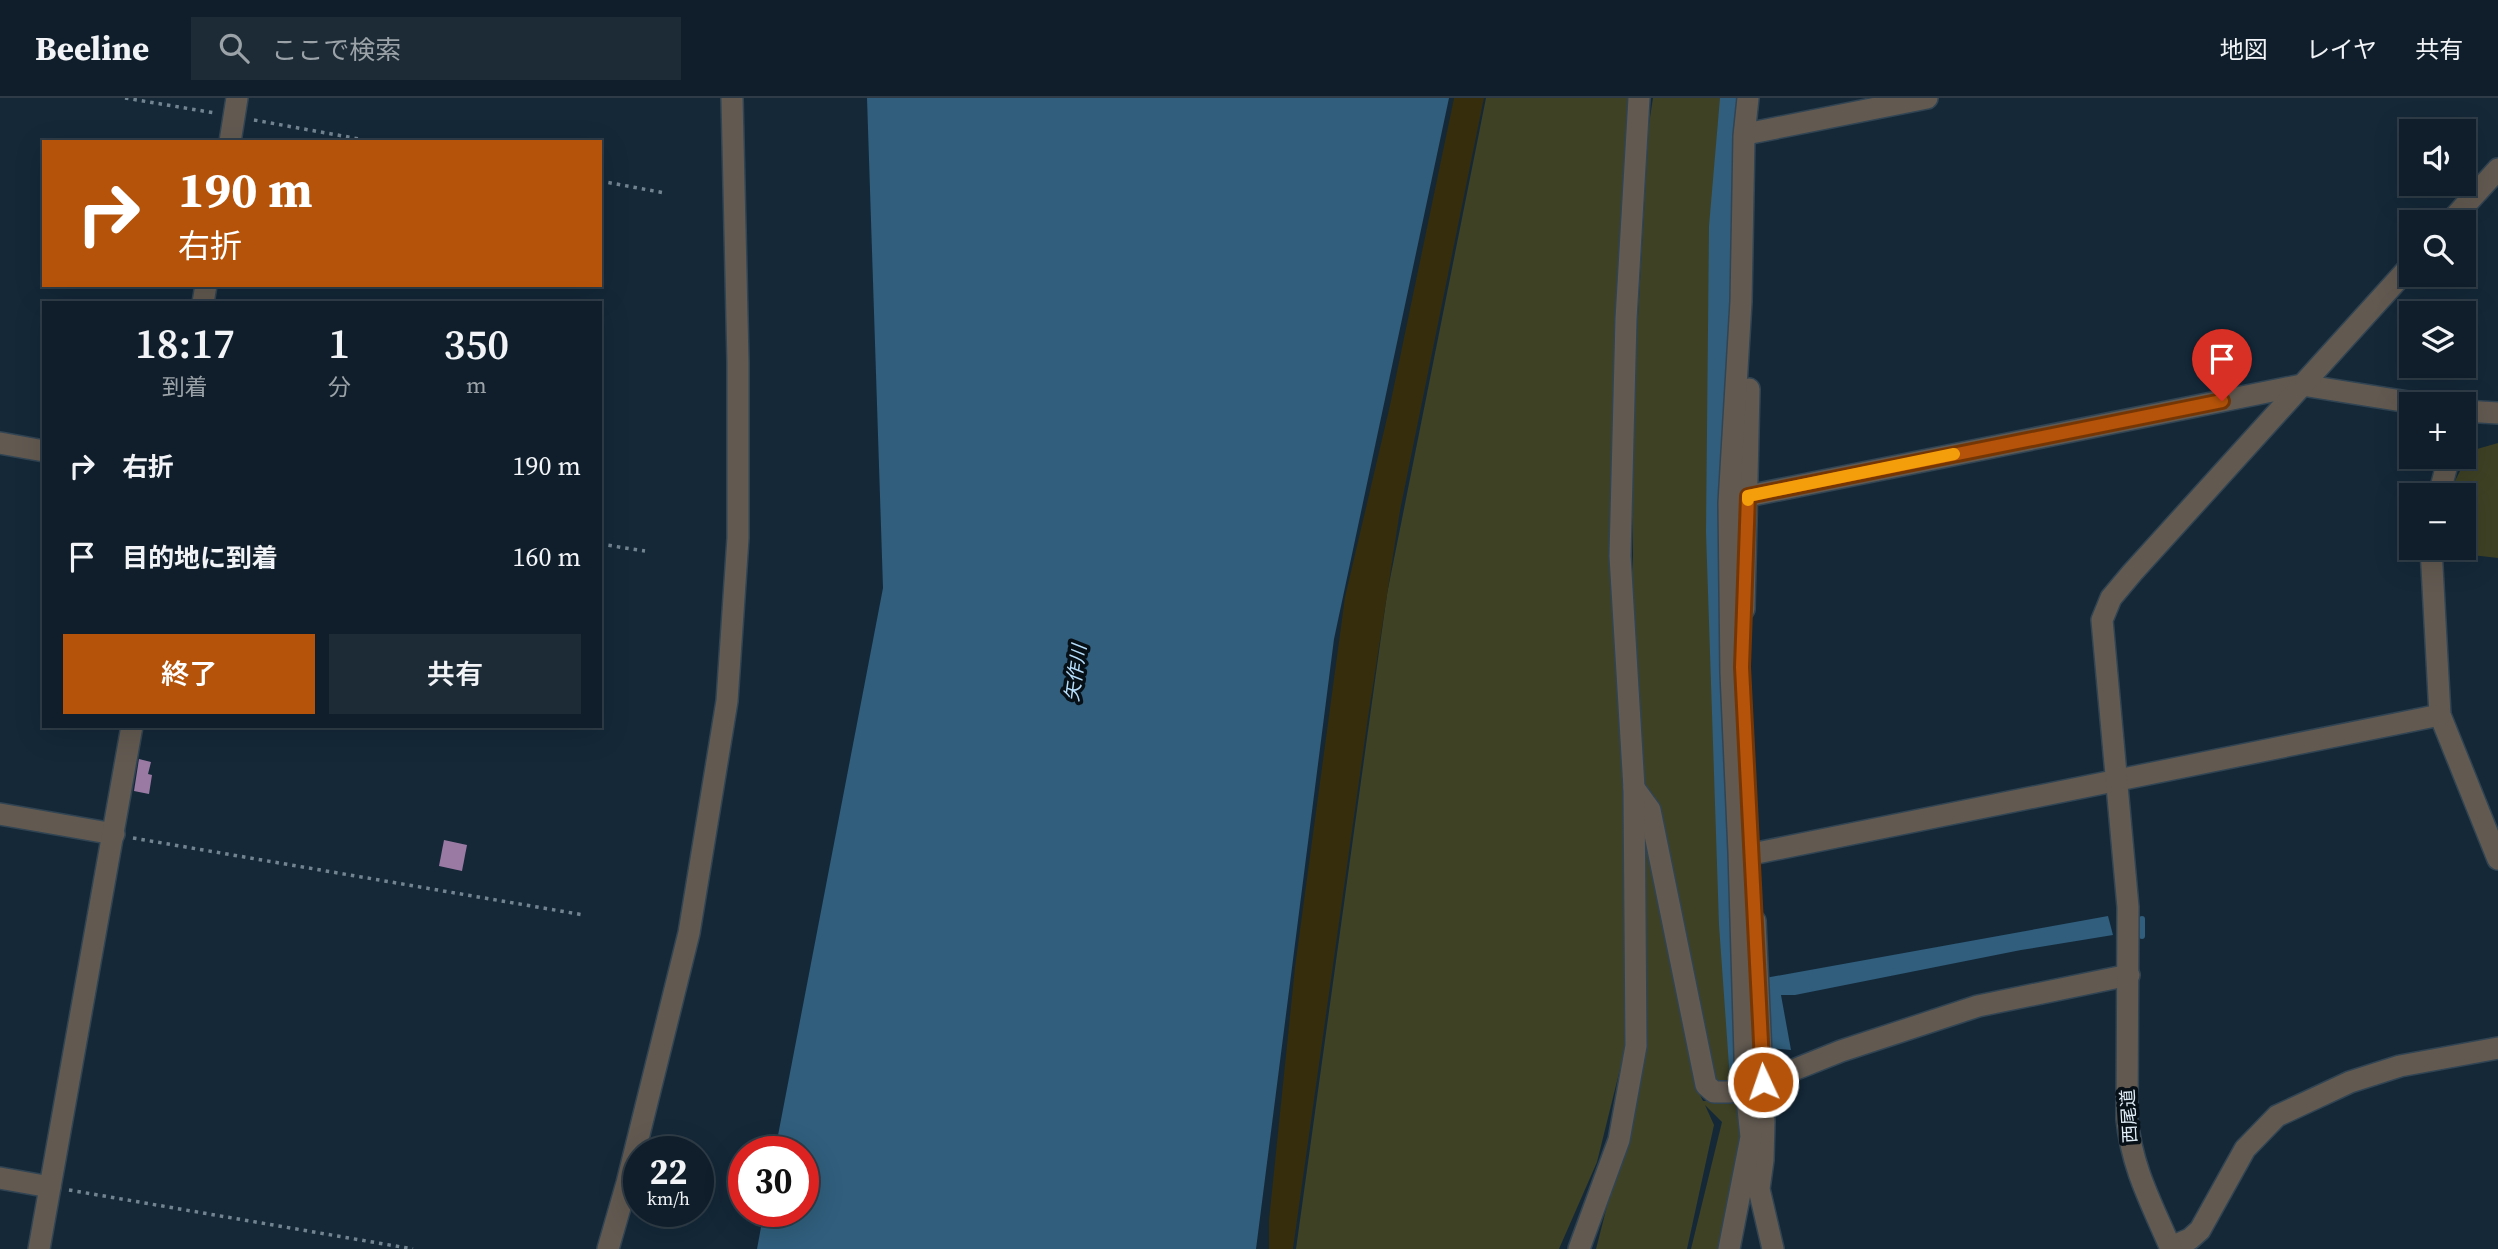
<!DOCTYPE html>
<html lang="ja">
<meta charset="utf-8">
<style>
:root{--surface:#0f1e2a;--page:#1d2b36;--text:#f1f3f6;--muted:#9ba2a8;--line:#2f3c47;--accent:#b45309}
body{margin:0;font-family:"Source Serif 4","Noto Sans JP",serif;background:var(--page);color:var(--text);height:100vh;display:flex;flex-direction:column;font-size:26px;white-space:nowrap}
*{box-sizing:border-box;margin:0}
p{font-size:23px;color:var(--muted)}
.icon{flex:none;width:38px;height:38px;fill:none;stroke:currentColor;stroke-width:2;stroke-linecap:round;stroke-linejoin:round}
.map{position:relative;flex:1;overflow:hidden}
.side{position:absolute;left:42px;top:203px;width:560px;height:427px;display:flex;flex-direction:column;background:var(--surface);border-radius:0px;box-shadow:0 7px 28px #0002,0 0 0 2px var(--line)}
.side>*{flex:none}
.banner{position:absolute;left:42px;top:42px;width:560px;height:147px;border-radius:0px;box-shadow:0 7px 28px #0002,0 0 0 2px var(--line);background:#b45309;color:#fff;overflow:hidden}
.fabs{position:absolute;left:2399px;top:21px;display:grid;gap:14px}
.fabs a{display:grid;place-items:center;width:77px;height:77px;border-radius:0px;background:var(--surface);box-shadow:0 7px 28px #0002,0 0 0 2px var(--line);font-size:35px}
.speed{position:absolute;left:623px;top:1038px;display:flex;gap:14px;font-size:35px;font-weight:700;text-align:center}
.speed>*{display:grid;place-content:center;width:91px;height:91px;border-radius:50%;background:var(--surface);box-shadow:0 7px 28px #0002,0 0 0 2px var(--line);line-height:1}
.speed small{font-size:18px;font-weight:400}
.speed .limit{border:10px solid #d22;background:#fff;color:#111}
.pin{position:absolute;display:grid;place-items:center;width:60px;height:60px;color:#fff;margin:-72px -30px;border-radius:50% 50% 50% 0;rotate:-45deg;box-shadow:0 0 7px #0007}
.pin .icon{rotate:45deg}
.me{position:absolute;width:77px;margin:-38px;rotate:357deg;stroke-linejoin:round;filter:drop-shadow(0 0 5px #0008)}
.turn{display:flex;align-items:center;gap:24px;height:147px;padding:0 21px;font-size:32px}
.turn .icon{width:91px;height:91px;stroke-width:2.5}
.turn b{display:block;font-size:49px;line-height:60px}
.eta{display:flex;justify-content:space-evenly;align-items:center;height:119px;text-align:center}
.eta b{font-size:42px;font-weight:600;line-height:49px}
.action{display:flex;gap:14px;margin-top:auto;padding:14px 21px}
.action a{flex:1;height:80px;border-radius:0px;background:var(--accent);color:#fff;font-size:28px;font-weight:600;line-height:80px;text-align:center}
.action a+a{background:var(--page);color:var(--text)}
ul{padding:0;list-style:none}
li{display:flex;align-items:center;gap:21px;height:91px;padding:0 21px}
li div{flex:1}
li b{display:block;font-size:26px}
li em{font-style:normal}
header{display:flex;align-items:center;gap:42px;box-sizing:border-box;height:98px;padding:0 35px;background:var(--surface);border-bottom:2px solid var(--line)}
header strong{font-size:33px}
nav{display:flex;gap:38px;margin-inline-start:auto;font-size:24px}
.search{width:490px;height:63px;background:var(--page);display:flex;align-items:center;gap:18px;box-sizing:border-box;padding:0 24px;border-radius:0px;color:var(--muted);font-size:26px}
.map>svg:first-child{display:block}
.green{fill:#3e4124}
.sand{fill:#352d0c}
.water{fill:#305e7c}
.lines{fill:none;stroke-linecap:round;stroke-linejoin:round}
.stream{stroke:#305e7c;stroke-width:6}
.building{fill:#9a7aa3}
.minor-casing{stroke:#314453;stroke-width:24}
.path{stroke:#738491;stroke-width:3.5;stroke-dasharray:3.5 5;stroke-linecap:butt}
.minor{stroke:#625a51;stroke-width:21}
.route-casing{stroke:#753606;stroke-width:18}
.route{stroke:#b45309;stroke-width:12}
.slow{stroke:#f59e0b;stroke-width:12}
.labels{text-anchor:middle;stroke-width:7;stroke-linejoin:round;paint-order:stroke}
.street-label{font-size:18px;fill:#e0edf7;stroke:#081017}
.water-label{font-size:19px;font-style:italic;fill:#b7e0fe;stroke:#081017}
</style>
<header>
<strong>Beeline</strong>
<div class="search"><svg class="icon" aria-label="search" viewBox="0 0 24 24"><circle cx="10" cy="10" r="6"/><path d="M15 15l6 6"/></svg>ここで検索</div>
<nav><a>地図</a><a>レイヤ</a><a>共有</a></nav>
</header>
<div class="map">
<svg width="2498" height="1151" viewBox="0 0 2498 1151">
<rect width="100%" height="100%" fill="#142838"/>
<g class="green">
<path d="M1486 0H1633L1614 354 1623 695 1626 947 1597 1064 1559 1151H1296L1387 496Z"/>
<path d="M1653 0H1752L1742 397V662L1757 978 1718 986 1709 978 1665 767 1655 701 1640 680 1633 502V306L1649 26Z"/>
<path d="M2498 345V460L2446 454V450H2464V397H2448L2470 353Z"/>
<path d="M1646 725 1694 985 1703 1003H1756L1741 1151H1691L1722 1024 1705 1007 1714 1027 1687 1151H1596L1644 964Z"/>
</g>
<path class="sand" d="M1454 0H1484L1400 413 1368 620 1293 1151H1269V1122L1295 869 1345 499 1390 307Z"/>
<g class="water">
<path d="M867 0H1449L1334 541 1256 1151H757L764 1113H803V1054L775 1053 883 490Z"/>
<path d="M1720 0H1740L1728 246 1727 315 1743 983 1730 982 1719 827 1706 434 1709 128Z"/>
<path d="M2108 818 2113 837 2021 852 1795 897H1781L1791 952 1770 950 1765 880Z"/>
</g>
<g class="lines">
<path class="stream" d="M2142 838V821"/>
</g>
<g class="building">
<path d="M139 661 151 664 148 676 152 677 149 696 134 693Z"/>
<path d="M444 742 467 747 462 773 439 768Z"/>
</g>
<g class="lines">
<defs>
<g id="minor">
<path d="M1751 35 1927 0"/>
<path d="M230 44 237 0"/>
<path d="M2450 124 2498 71"/>
<path d="M203 205 206 187"/>
<path d="M2464 313 2498 315"/>
<path d="M0 345 44 353"/>
<path d="M2439 397 2449 359"/>
<path d="M1748 398 2302 287 2421 306"/>
<path d="M2431 450 2440 617 2498 761"/>
<path d="M1744 511 1749 291"/>
<path d="M1634 690 1650 712 1706 987 1714 994H1730L1746 991 1841 953 1978 908 2129 877"/>
<path d="M0 716 114 736"/>
<path d="M1752 756 2440 617"/>
<path d="M1755 823 1764 1024 1763 1062 1759 1091 1773 1151"/>
<path d="M0 1080 50 1089"/>
<path d="M2171 1149 2190 1141 2200 1132 2245 1051 2277 1018 2350 984 2400 968 2498 950"/>
<path d="M39 1151 132 628"/>
<path d="M608 1151 627 1085 689 835 727 603 738 440V264L732 0"/>
<path d="M1579 1151 1619 1042 1636 948 1634 690 1620 458 1626 221 1639 0"/>
<path d="M1729 1151 1751 1039 1746 991 1739 754 1731 575 1729 405 1741 204 1744 38 1748 0"/>
<path d="M2171 1151C2152 1106 2132 1071 2127 1021L2128 809 2102 522 2111 500 2132 475 2412 166"/>
</g>
</defs>
<use href="#minor" class="minor-casing"/>
<g class="path">
<path d="M125 0 215 15"/>
<path d="M254 22 376 44"/>
<path d="M600 83 665 95"/>
<path d="M600 446 645 453"/>
<path d="M133 740 584 817"/>
<path d="M69 1092 413 1151"/>
</g>
<use href="#minor" class="minor"/>
</g>
<g class="lines">
<defs>
<path id="route" d="M1763 984 1742 569 1748 398 2222 303"/>
</defs>
<use href="#route" class="route-casing"/>
<use href="#route" class="route"/>
<path class="slow" d="M1748 402V398L1954 356"/>
</g>
<g class="labels">
<g class="street-label">
<text transform="translate(2129 1018) rotate(-93)" y="6">西尾道</text>
</g>
<g class="water-label">
<text transform="translate(1075 575) rotate(-82)" y="7">矢作川</text>
</g>
</g>
</svg>
<div class="fabs">
<a><svg class="icon" aria-label="sound" viewBox="0 0 24 24"><path d="M4 9h4l5-4v14l-5-4H4zM17 9q2 3 0 6"/></svg></a>
<a><svg class="icon" aria-label="search" viewBox="0 0 24 24"><circle cx="10" cy="10" r="6"/><path d="M15 15l6 6"/></svg></a>
<a><svg class="icon" aria-label="layers" viewBox="0 0 24 24"><path d="M12 4l9 5-9 5-9-5zM3 14l9 5 9-5"/></svg></a>
<a>+</a>
<a>−</a>
</div>
<div class="speed"><div>22<small>km/h</small></div><div class="limit">30</div></div>
<div class="pin" style="left:2222px;top:303px;background:#d93025"><svg class="icon" aria-label="arrive" viewBox="0 0 24 24"><path d="M6 21V4h12l-3 4 3 4H6"/></svg></div>
<svg class="me" style="left:1763px;top:984px" viewBox="-20 -20 40 40"><circle r="17" fill="#b45309" stroke="#fff" stroke-width="3"/><path d="M0-11L8 9 0 5-8 9z" fill="#fff"/></svg>
<div class="banner">
<div class="turn"><svg class="icon" aria-label="right" viewBox="0 0 24 24"><path d="M7 20v-9h11M14 6l5 5-5 5"/></svg><div><b>190 m</b>右折</div></div>
</div>
<section class="side">
<div class="eta">
<div><b>18:17</b><p>到着</p></div>
<div><b>1</b><p>分</p></div>
<div><b>350</b><p>m</p></div>
</div>
<ul>
<li><svg class="icon" aria-label="right" viewBox="0 0 24 24"><path d="M7 20v-9h11M14 6l5 5-5 5"/></svg><div><b>右折</b></div><em>190 m</em></li>
<li><svg class="icon" aria-label="arrive" viewBox="0 0 24 24"><path d="M6 21V4h12l-3 4 3 4H6"/></svg><div><b>目的地に到着</b></div><em>160 m</em></li>
</ul>
<div class="action"><a>終了</a><a>共有</a></div>
</section>
</div>
